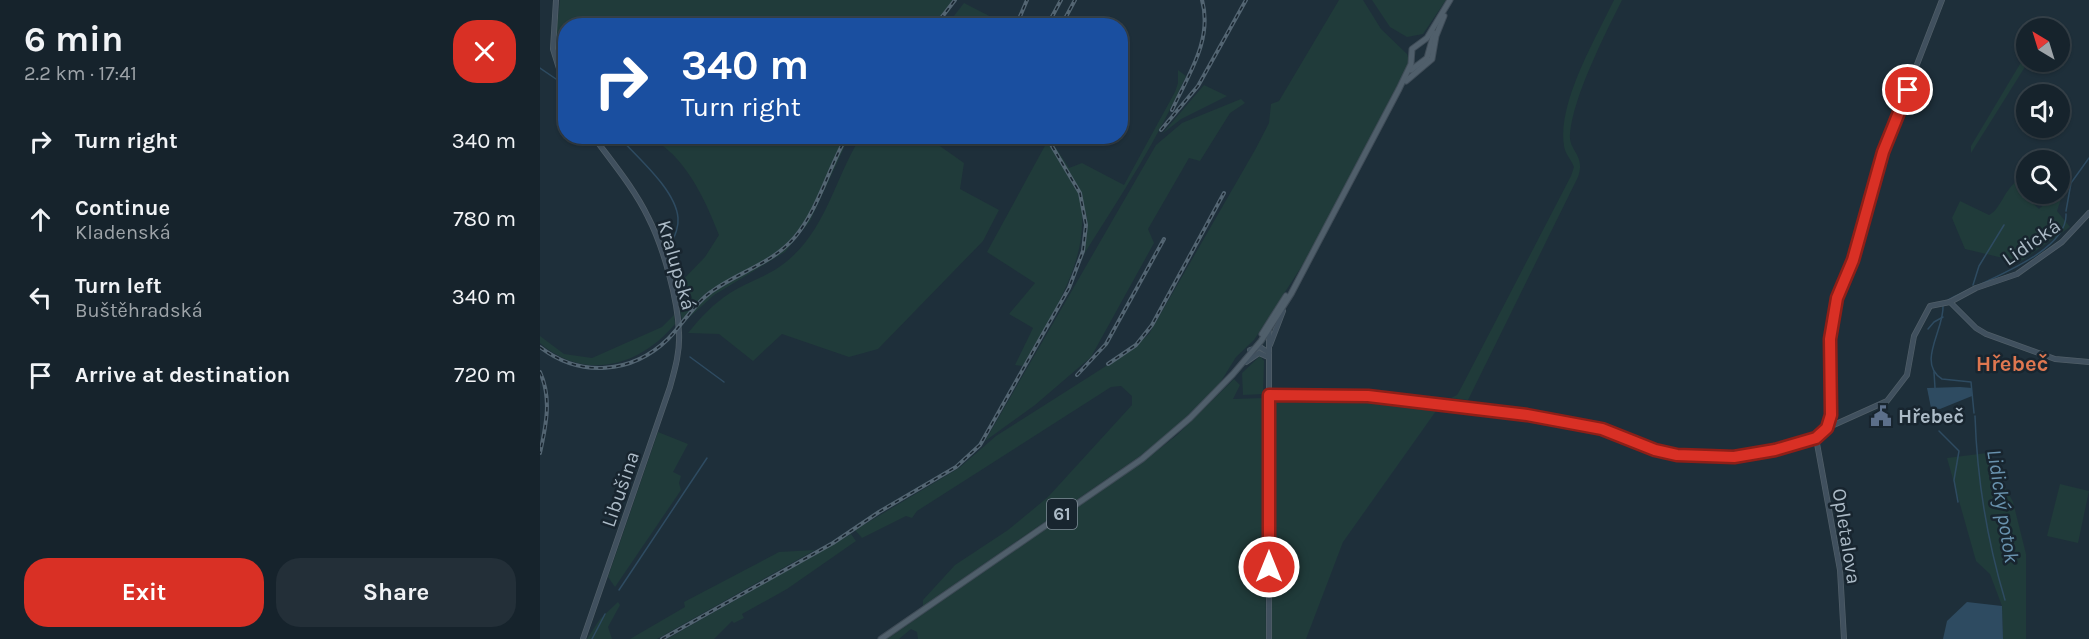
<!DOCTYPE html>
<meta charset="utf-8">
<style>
:root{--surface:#16232c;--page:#232f38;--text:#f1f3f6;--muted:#9ea4a9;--line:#354048;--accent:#d93025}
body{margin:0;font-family:Karla,sans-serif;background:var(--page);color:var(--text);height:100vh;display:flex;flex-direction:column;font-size:22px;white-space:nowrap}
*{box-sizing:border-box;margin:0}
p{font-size:20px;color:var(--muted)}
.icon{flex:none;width:33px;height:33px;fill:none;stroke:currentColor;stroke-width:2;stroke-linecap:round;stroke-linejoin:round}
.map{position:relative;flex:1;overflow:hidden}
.panel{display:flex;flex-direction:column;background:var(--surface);width:540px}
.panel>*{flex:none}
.banner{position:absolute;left:18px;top:18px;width:570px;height:126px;border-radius:24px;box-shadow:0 2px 4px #0004,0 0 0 2px var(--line);background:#1a4fa0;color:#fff;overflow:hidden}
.needle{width:39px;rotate:322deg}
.fabs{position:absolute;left:1476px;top:18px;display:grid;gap:12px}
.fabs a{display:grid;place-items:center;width:54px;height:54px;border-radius:50%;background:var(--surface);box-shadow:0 2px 4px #0004,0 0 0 2px var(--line);font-size:30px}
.pin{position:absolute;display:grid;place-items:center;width:51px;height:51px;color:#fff;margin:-26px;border:3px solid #fff;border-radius:50%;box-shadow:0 2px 6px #0007}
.me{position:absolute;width:66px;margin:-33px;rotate:0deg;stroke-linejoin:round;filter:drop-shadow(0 0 4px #0008)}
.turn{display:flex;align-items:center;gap:21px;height:126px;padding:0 24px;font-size:27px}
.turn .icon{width:78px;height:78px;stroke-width:2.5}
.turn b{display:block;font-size:42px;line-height:51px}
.round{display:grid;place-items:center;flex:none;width:63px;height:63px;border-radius:24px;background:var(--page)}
.headline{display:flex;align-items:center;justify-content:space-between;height:102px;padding:0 24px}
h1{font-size:36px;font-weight:700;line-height:45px}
.button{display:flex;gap:12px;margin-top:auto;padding:12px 24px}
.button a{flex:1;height:69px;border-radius:24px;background:var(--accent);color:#fff;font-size:24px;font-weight:700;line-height:69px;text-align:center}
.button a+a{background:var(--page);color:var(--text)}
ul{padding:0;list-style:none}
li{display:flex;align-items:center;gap:18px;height:78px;padding:0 24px}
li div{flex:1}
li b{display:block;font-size:22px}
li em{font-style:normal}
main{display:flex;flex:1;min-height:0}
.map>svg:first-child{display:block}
.green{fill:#203b3a}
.water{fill:#2e4b61}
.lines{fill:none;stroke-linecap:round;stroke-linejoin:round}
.stream{stroke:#2e4b61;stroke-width:1.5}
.secondary-casing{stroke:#505e68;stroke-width:6}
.primary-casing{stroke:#3f4c57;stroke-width:7}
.secondary{stroke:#40505e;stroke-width:4.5}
.primary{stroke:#505f6b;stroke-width:5}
.rail-casing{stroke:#536572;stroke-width:4}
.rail{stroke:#18252f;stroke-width:1.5;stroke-dasharray:4.5;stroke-linecap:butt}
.route-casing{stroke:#8d1f18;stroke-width:15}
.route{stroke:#d93025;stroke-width:10}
.labels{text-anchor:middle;stroke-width:5;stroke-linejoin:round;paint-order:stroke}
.shield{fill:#18252f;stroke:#808e99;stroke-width:1.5}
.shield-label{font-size:18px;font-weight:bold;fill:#acbbc7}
.street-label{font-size:20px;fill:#acbbc7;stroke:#18252f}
.poi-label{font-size:20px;font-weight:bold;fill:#acbbc7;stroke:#18252f;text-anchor:start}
.water-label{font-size:21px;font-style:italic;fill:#6992ae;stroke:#18252f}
.quarter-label{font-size:22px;font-weight:bold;fill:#df7750;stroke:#18252f}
</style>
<main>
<section class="panel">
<div class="headline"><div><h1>6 min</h1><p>2.2 km · 17:41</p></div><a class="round" style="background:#d93025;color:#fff"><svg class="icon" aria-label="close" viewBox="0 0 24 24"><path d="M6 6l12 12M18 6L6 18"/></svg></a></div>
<ul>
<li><svg class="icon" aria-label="right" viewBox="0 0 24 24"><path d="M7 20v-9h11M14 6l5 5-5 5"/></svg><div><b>Turn right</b></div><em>340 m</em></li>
<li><svg class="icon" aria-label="ahead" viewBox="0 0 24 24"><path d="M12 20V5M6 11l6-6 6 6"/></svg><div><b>Continue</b><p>Kladenská</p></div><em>780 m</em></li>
<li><svg class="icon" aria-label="left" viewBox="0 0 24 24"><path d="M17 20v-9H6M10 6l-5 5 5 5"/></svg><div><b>Turn left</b><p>Buštěhradská</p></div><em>340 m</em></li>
<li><svg class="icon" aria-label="arrive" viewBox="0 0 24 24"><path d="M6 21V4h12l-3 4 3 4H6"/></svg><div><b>Arrive at destination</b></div><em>720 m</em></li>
</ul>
<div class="button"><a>Exit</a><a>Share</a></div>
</section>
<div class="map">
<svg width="1549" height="639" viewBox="0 0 1549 639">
<rect width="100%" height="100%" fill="#1e2f3a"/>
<g class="green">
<path d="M20 0H417L397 25 26 26 25 63 14 50Z"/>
<path d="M799 0H823L841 29 867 54 870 61 769 255 714 340 696 357 680 383 633 430 600 456 383 606V600L415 565 468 530 508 497 592 405V396L581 386 571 387 377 511 372 518 366 516 322 538 315 530 419 468 456 436 588 352 609 334 715 150 729 123 731 104 739 101Z"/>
<path d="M832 0H906L883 34 867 37 850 27Z"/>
<path d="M1074 0H1082C1065 34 1033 97 1030 134 1028 151 1046 155 1038 177L928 400 911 398 917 395 921 388 1031 176 1034 167C1031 159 1025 154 1024 146 1017 103 1056 38 1074 0Z"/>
<path d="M424 3 467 25H407Z"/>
<path d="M1486 54 1488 62 1431 153V146Z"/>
<path d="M638 70 646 76C618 139 581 196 544 254L547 215H542C545 269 508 320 483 366L475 365 493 328 469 314 495 283 447 252 507 142 510 139 529 168 542 163 584 185 635 92 638 83Z"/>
<path d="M664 85 687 96 641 119 622 134Z"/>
<path d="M701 99 705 103 690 113 660 161 649 158 608 229 614 243 551 357 495 405 445 441 616 145 642 123Z"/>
<path d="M321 136 387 137 424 163 420 189 459 210 443 241 338 349 309 357 242 334 213 361 179 334 148 333C161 317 173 304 190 293 209 281 229 276 246 262 286 230 295 178 321 136Z"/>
<path d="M109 137H309L270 221 245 252 174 295 143 323 135 288 165 257 179 235C165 199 145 155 109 137Z"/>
<path d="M1486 175V182L1479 190 1499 209 1515 194H1520V188L1527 181 1517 211 1530 227 1480 262 1425 249 1412 218 1420 201 1449 215C1463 208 1463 186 1486 175Z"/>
<path d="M134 315 135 324C100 366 45 382 0 343V336L24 354 52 358 122 327Z"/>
<path d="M720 356 724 361 723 394 703 395 702 373Z"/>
<path d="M694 379 700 385 693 399 724 398 726 639H378L377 632 371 629 359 639H347L604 461 637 435Z"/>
<path d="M731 400H817L908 409 896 411 803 542 766 639H732Z"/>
<path d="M118 432 148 444 133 472 141 476 139 483 141 490 75 587 68 577Z"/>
<path d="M1447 453 1452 476 1466 489 1473 502 1486 554V639H1463L1462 606 1450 574 1436 561 1407 458Z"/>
<path d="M1520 484 1549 491 1538 543 1507 536Z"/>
<path d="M311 534 316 541 247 589 202 614 204 618 194 623 192 621 174 639H127Z"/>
<path d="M275 550 117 639H90L145 607 144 602 239 552Z"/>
<path d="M78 602 80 605 68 627 72 639H47L60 619Z"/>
</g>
<g class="water">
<path d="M1420 387 1432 388V396L1400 409 1391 408 1387 388Z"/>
<path d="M1427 602 1462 606 1463 639H1403L1407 621Z"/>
</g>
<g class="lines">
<g class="stream">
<path d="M0 68 16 79"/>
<path d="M78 136C97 157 136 190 138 218 139 229 133 239 129 249"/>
<path d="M1526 211 1531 183 1549 158"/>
<path d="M1433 285 1439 266 1464 225"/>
<path d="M1408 300C1437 283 1528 254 1526 214"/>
<path d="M1403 305C1405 329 1376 363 1402 379L1431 382 1434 413"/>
<path d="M1388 329 1394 322 1403 317"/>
<path d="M150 357 184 382"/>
<path d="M1394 372 1395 388"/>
<path d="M1435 416C1437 478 1447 540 1465 600"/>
<path d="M1399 431 1419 451 1414 480 1418 502"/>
<path d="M79 590 167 458"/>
<path d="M52 639 65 614"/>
</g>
<defs>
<g id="secondary">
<path d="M16 0 13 49 26 91"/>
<path d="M1410 302 1436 328 1446 334 1515 359 1549 362"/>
<path d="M730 345 743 311"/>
<path d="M710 350 720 347 729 353"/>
<path d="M706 362 719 353 728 357"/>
<path d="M729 395 828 396 883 401 1056 427 1128 454 1194 457 1235 450 1276 438 1287 428 1347 401 1367 375 1374 336 1390 306 1410 302 1436 288 1477 274 1522 242 1549 213"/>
<path d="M1287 428 1291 410 1290 339 1297 298 1313 260 1343 152 1402 0"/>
<path d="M1276 438 1300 570 1304 639"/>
<path d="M43 639 130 387C135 369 140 352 139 333 138 299 123 246 108 217 94 188 72 162 53 136"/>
<path d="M729 639V330"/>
</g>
<g id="primary">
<path d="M871 70 887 58 894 33"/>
<path d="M866 81 892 59 896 36 904 16"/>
<path d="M722 334 746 296"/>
<path d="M341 639 602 459 650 418 693 374 721 341 751 294 859 89 871 64 872 49 887 38 910 0"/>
</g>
</defs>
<use href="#secondary" class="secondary-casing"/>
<use href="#primary" class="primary-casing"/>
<use href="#secondary" class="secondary"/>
<use href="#primary" class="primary"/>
<defs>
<g id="rail">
<path d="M395 26 415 0"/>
<path d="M476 26 487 0"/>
<path d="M507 26 521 0"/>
<path d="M521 26 535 0"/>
<path d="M632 110C648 75 673 40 662 0"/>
<path d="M621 130 658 86 706 0"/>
<path d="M0 347C40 378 92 374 128 339 143 324 154 304 171 292 198 272 232 264 255 237 279 208 288 169 307 136"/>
<path d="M568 364 596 345 612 325 684 193"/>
<path d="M0 372C12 398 6 426 0 453"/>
<path d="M537 375 566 344 624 239"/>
<path d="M122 639 293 543 339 512 416 467 440 445 529 288 543 251 546 225 540 193 506 136"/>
</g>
</defs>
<use href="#rail" class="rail-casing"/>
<use href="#rail" class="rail"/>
</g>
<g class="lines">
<defs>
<path id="route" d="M729 567V395L828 396 987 415 1062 429 1115 450 1137 455 1194 457 1235 450 1276 438 1287 428 1291 415 1290 339 1297 298 1313 260 1343 152 1368 90"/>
</defs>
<use href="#route" class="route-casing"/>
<use href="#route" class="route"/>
</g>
<defs>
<symbol id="civic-bare" viewBox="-9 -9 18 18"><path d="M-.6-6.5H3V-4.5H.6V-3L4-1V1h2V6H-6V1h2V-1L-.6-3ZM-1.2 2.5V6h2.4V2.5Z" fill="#5c6f8a" stroke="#18252f" stroke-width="2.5" paint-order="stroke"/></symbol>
</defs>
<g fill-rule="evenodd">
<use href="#civic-bare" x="1326" y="401" width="30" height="30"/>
</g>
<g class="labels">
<rect class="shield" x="507" y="499" width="30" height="30" rx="4.5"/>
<g class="shield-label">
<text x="522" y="520">61</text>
</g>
<g class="street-label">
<text transform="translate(1491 242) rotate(-35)" y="7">Lidická</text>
<text transform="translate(137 265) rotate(74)" y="7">Kralupská</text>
<text transform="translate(80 489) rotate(-71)" y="7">Libušina</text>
<text transform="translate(1307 536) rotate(81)" y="7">Opletalova</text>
</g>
<g class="poi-label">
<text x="1358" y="423">Hřebeč</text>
</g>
<g class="water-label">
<text transform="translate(1463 506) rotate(81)" y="7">Lidický potok</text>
</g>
<g class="quarter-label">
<text x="1472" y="371">Hřebeč</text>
</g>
</g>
</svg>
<div class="fabs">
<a><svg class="needle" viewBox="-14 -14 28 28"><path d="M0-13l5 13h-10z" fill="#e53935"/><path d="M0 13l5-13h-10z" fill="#9ea4a9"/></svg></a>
<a><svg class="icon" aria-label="sound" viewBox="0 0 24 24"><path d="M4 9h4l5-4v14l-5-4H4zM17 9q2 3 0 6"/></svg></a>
<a><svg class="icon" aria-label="search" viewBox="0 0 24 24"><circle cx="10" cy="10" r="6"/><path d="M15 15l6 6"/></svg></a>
</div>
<div class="pin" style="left:1368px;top:90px;background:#d93025"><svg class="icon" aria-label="arrive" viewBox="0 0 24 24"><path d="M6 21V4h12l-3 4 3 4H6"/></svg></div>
<svg class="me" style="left:729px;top:567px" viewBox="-20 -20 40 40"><circle r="17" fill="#d93025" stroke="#fff" stroke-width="3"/><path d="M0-11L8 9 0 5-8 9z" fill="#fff"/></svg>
<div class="banner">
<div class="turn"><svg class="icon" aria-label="right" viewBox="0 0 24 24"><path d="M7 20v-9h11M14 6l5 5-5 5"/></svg><div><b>340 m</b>Turn right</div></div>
</div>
</div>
</main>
